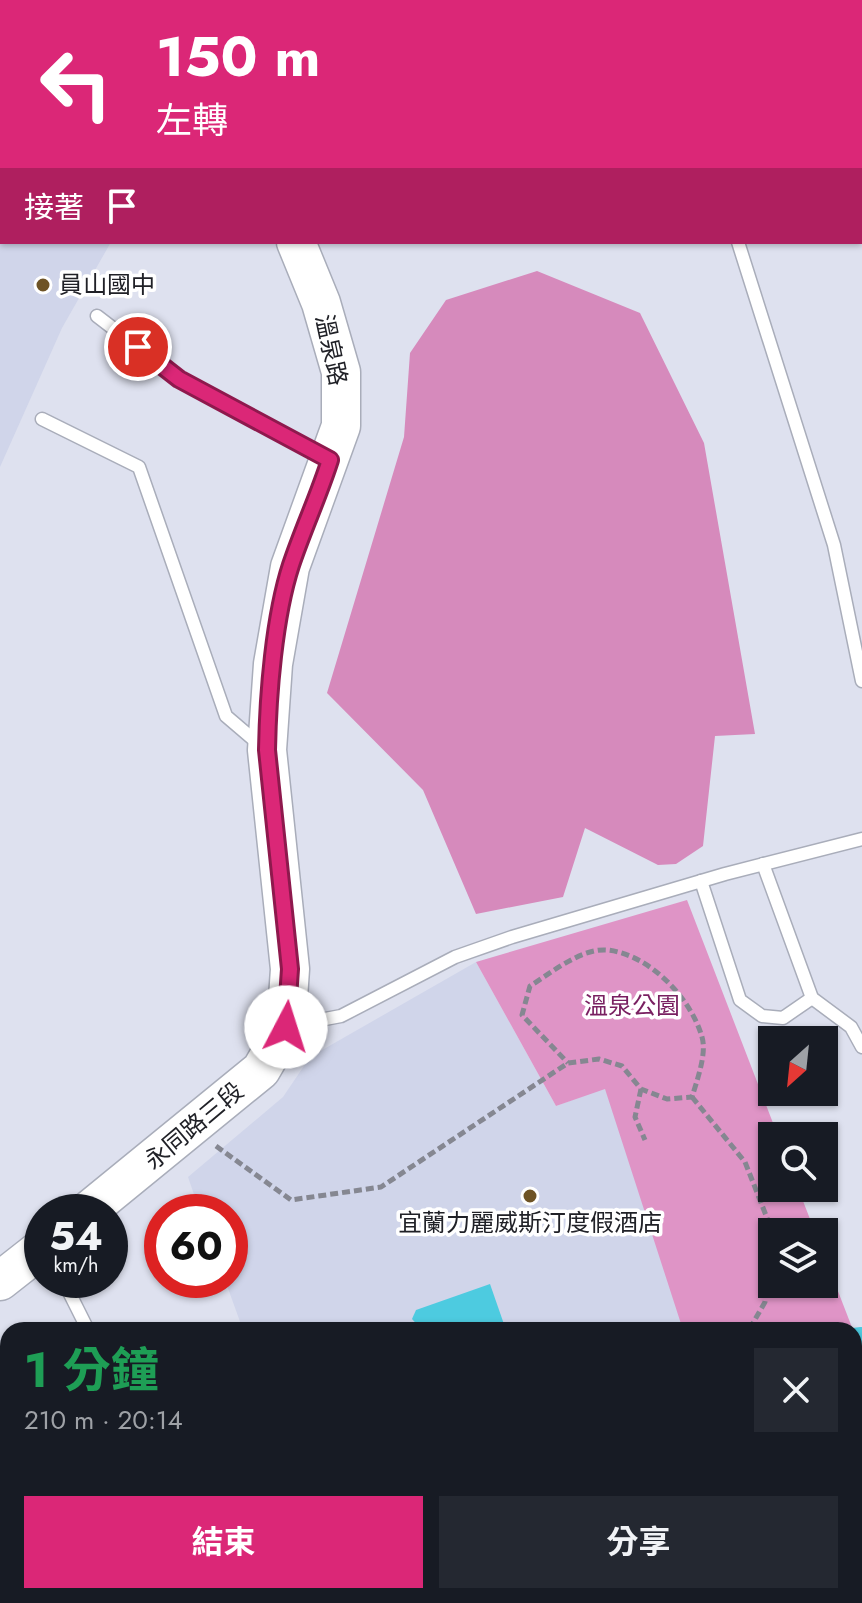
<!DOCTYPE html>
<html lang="zh-TW">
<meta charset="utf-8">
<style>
:root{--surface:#171b24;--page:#242831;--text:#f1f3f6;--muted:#9ea1a6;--accent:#db2777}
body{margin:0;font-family:Jost,"Noto Sans TC",sans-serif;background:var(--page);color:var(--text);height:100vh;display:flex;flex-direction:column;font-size:30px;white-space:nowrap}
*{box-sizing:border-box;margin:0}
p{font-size:26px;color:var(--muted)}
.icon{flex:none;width:44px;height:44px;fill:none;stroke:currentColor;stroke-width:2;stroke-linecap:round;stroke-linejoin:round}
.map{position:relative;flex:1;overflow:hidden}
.panel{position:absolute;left:0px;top:1322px;width:862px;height:282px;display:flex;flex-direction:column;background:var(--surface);border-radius:24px 24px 0 0;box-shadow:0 2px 6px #0004}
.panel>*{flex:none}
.top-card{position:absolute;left:0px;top:0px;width:862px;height:244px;box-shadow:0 2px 6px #0004;background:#db2777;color:#fff;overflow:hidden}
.needle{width:52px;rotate:207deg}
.buttons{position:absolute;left:758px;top:1026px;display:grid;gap:16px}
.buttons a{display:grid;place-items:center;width:80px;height:80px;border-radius:0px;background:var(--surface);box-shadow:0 2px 6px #0004;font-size:40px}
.speed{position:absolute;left:24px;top:1194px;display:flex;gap:16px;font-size:40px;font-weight:700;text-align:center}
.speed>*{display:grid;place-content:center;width:104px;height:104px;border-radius:50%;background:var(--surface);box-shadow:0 2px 6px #0004;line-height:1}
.speed small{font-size:20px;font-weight:400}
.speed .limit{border:12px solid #d22;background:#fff;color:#111}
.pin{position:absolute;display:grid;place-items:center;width:68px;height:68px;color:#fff;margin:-34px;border:4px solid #fff;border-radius:50%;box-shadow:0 2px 8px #0007}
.me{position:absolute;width:88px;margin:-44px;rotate:5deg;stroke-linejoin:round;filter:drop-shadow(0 0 6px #0008)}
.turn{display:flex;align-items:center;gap:28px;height:168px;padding:0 24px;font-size:36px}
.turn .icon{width:104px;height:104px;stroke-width:2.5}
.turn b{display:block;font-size:56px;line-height:68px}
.then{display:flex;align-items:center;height:76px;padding:0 24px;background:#0003;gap:16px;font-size:30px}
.round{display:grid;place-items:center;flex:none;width:84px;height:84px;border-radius:0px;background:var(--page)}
.headline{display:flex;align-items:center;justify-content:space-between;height:136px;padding:0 24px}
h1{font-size:48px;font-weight:700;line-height:60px;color:#1e9e55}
.cta{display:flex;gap:16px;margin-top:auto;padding:16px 24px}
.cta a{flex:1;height:92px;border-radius:0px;background:var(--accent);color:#fff;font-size:32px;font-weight:700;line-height:92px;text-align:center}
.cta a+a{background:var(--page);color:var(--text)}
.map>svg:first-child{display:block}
.built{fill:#d0d5ea}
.green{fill:#df94c6}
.forest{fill:#d68abc}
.water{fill:#4dcbe0}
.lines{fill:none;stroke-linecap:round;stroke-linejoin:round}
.canal{stroke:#4dcbe0;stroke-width:28}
.lane-casing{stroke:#a9adba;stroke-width:15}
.street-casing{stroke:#a9adba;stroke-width:27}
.secondary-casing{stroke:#a9adba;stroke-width:37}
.primary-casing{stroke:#a9adba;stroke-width:41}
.path{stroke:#858791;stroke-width:5;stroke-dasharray:8 4;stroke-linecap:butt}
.lane{stroke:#fff;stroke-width:12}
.street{stroke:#fff;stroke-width:24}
.secondary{stroke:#fff;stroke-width:34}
.primary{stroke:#fff;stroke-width:38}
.route-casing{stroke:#8e194d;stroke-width:20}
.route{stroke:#db2777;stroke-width:14}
.poi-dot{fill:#6e5325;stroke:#fff;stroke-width:3}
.labels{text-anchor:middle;stroke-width:7;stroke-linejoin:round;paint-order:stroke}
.poi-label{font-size:24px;fill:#202127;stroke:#fff;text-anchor:start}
.street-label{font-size:24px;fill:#202127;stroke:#fff}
.park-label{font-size:24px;fill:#792061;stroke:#fff}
</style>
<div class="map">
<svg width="862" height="1603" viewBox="0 0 862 1603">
<rect width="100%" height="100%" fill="#dee1ef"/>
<g class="built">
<path d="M0 121 2 242H111L62 328 0 467Z"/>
<path d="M476 962 556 1106 605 1088 691 1330H243L225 1280H230V1212H200L188 1177 283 1097 310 1057Z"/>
<path d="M339 1596H534L514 1603H342Z"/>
<path d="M575 1596H722L715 1603H577Z"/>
</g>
<g class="green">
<path d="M687 900 778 1136H772V1188H798L815 1232H772V1284H824V1255L853 1330H683L605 1089 556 1106 476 962Z"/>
<path d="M854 1332 862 1353V1514L854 1515Z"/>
</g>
<path class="forest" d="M537 271 640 313 704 443 755 734 715 736 703 846 676 864 658 865 585 828 563 897 476 914 423 790 327 693 404 437 410 353 446 300Z"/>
<path class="water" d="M490 1284 506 1330H422L412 1319 416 1310Z"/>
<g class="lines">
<g class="canal">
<path d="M854 1342 862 1341"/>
<path d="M739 1603 744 1596"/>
</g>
<defs>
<g id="lane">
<path d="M179 0 180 2"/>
<path d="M568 0V2"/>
<path d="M760 0V2"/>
<path d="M0 163H2"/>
<path d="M738 242 834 545 862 681"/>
<path d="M97 316 179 379 325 457"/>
<path d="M42 419 139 467 226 716 260 745"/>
<path d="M763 864 812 998 851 1027 862 1047"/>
<path d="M701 881 740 1000 762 1016 783 1018 812 998"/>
<path d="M293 1025 341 1016 455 957 512 937 725 874 862 839"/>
<path d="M63 1280 88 1330"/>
<path d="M190 1596 193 1603"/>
</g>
<path id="street" d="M0 92 2 93"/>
<path id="secondary" d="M860 202H862"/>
<g id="primary">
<path d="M860 163H862"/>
<path d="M87 1212 261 1070 286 1027 290 969 267 750 273 664 290 567 341 426V372L321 303 296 242"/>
<path d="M0 1281 42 1248"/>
</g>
</defs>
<use href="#lane" class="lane-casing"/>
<use href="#street" class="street-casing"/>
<use href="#secondary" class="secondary-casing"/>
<use href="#primary" class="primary-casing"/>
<g class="path">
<path d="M641 1089 635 1117 645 1140"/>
<path d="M692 1097 745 1162 769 1223 771 1258 765 1302 749 1330"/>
<path d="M216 1146 291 1200 381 1187 568 1063 599 1059 622 1066 641 1089 667 1099 692 1097C697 1080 707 1054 702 1037 691 998 649 954 607 950 581 948 551 973 530 986L522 1015 568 1063"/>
</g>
<use href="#lane" class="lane"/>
<use href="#street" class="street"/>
<use href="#secondary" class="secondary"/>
<use href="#primary" class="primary"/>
</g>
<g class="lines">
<defs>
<path id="route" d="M138 347 179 379 330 460C319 495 303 529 291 565 274 617 268 695 267 750L290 969 286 1027"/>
</defs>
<use href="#route" class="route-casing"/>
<use href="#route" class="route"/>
</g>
<g class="poi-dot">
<circle cx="43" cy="285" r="8"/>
<circle cx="530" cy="1196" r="8"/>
</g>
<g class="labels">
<g class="poi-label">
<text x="59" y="293">員山國中</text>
<text x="530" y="1231" text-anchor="middle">宜蘭力麗威斯汀度假酒店</text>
</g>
<g class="street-label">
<text transform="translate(331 350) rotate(78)" y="8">溫泉路</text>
<text transform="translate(194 1126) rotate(-40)" y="8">永同路三段</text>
</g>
<g class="park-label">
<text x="632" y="1014">溫泉公園</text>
</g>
</g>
</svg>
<div class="buttons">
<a><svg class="needle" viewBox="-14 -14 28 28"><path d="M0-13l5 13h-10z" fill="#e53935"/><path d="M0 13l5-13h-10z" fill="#9ea1a6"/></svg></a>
<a><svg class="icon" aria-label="search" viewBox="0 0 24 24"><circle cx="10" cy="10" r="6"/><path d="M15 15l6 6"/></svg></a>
<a><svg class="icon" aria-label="layers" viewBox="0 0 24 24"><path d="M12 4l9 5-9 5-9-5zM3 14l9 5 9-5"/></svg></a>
</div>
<div class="speed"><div>54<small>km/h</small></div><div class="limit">60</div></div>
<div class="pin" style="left:138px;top:347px;background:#d93025"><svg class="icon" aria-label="arrive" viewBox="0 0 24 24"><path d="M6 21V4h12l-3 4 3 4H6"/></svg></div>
<svg class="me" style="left:286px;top:1027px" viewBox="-20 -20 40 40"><circle r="19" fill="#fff"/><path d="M0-13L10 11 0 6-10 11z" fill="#db2777"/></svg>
<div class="top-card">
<div class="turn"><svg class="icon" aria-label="left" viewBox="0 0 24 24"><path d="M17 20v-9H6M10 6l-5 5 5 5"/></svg><div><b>150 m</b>左轉</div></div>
<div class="then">接著<svg class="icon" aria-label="arrive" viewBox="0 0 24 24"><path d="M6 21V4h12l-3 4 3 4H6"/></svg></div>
</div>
<section class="panel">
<div class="headline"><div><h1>1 分鐘</h1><p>210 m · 20:14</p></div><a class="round"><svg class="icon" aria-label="close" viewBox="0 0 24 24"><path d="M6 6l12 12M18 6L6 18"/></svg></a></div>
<div class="cta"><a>結束</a><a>分享</a></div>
</section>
</div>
